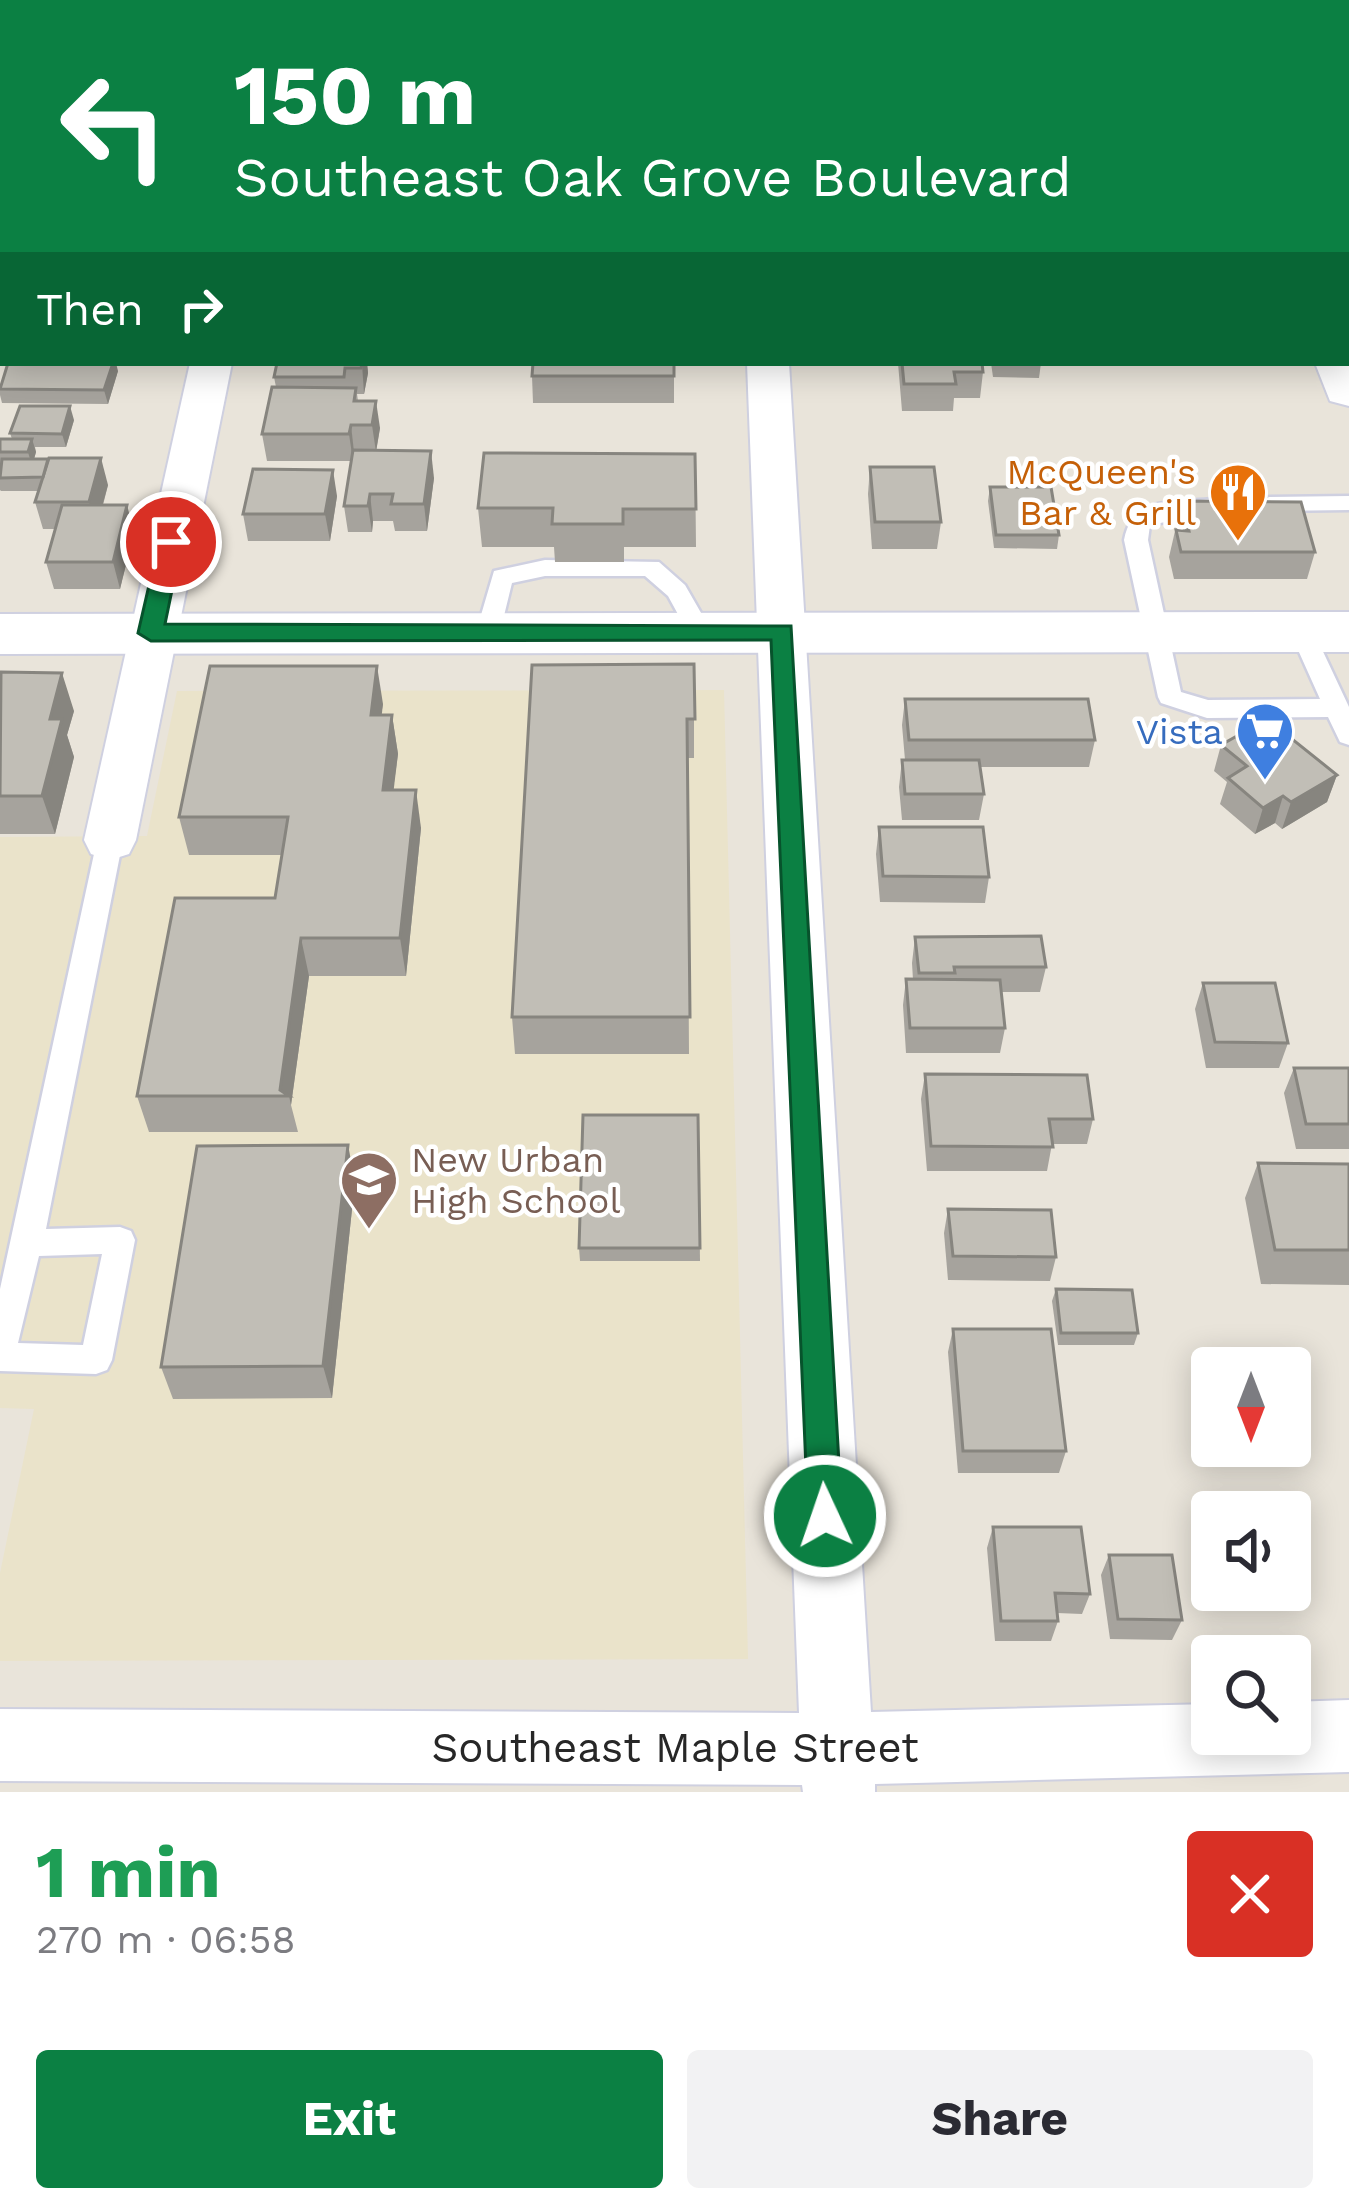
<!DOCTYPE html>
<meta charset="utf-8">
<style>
:root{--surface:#fff;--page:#f2f2f3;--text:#2b2b33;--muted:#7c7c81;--accent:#0b8043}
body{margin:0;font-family:"Work Sans",sans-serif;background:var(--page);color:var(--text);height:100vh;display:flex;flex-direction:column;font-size:45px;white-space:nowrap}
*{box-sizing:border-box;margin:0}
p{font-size:39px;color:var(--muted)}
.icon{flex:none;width:66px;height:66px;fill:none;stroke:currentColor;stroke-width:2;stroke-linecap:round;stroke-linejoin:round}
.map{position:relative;height:1792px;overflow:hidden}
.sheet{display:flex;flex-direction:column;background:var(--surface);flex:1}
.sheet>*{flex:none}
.guide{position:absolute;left:0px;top:0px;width:1350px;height:366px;box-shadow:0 6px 30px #0003;background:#0b8043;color:#fff;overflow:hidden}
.needle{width:78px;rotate:180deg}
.controls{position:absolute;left:1191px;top:1347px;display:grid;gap:24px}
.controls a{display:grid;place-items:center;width:120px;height:120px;border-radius:12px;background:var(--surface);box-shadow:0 6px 30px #0003;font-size:60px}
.pin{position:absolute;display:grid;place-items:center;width:102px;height:102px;color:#fff;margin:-51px;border:6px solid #fff;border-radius:50%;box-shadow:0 3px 12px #0007}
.me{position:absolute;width:132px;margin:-66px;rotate:357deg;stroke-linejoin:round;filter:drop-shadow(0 0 9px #0008)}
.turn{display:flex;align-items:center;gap:42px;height:252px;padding:0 36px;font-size:54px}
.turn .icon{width:156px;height:156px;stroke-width:2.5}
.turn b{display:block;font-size:84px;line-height:102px}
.then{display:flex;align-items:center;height:114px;padding:0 36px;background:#0003;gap:24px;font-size:45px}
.round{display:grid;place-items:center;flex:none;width:126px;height:126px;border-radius:12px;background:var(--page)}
.head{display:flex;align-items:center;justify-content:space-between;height:204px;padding:0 36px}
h1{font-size:72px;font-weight:700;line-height:90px;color:#1e9e55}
.button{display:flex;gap:24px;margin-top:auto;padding:24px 36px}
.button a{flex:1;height:138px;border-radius:12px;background:var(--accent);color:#fff;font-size:48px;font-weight:700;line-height:138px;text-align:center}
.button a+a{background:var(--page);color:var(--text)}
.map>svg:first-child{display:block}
.education{fill:#eae3ca}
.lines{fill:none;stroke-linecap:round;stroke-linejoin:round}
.service-casing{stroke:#cfd0e0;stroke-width:5}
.minor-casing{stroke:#cfd0e0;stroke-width:4}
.tertiary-casing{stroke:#cfd0e0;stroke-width:4}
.service{fill:#fff;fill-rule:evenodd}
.minor{fill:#fff;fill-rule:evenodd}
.tertiary{fill:#fff;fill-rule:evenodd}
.wall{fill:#a6a39d}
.shaded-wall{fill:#87857f}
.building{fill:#c1beb6;stroke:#87857f;stroke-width:3}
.route{fill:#0b8043;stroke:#07532c;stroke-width:3}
.labels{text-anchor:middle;stroke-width:9;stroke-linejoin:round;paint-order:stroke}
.food-label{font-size:36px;fill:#c56008;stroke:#fff;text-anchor:end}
.shop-label{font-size:36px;fill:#366cbe;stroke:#fff;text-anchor:end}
.education-label{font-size:36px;fill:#785e54;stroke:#fff;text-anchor:start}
.near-street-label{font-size:42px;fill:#272727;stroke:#fff}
</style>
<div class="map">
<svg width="1349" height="1792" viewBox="0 0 1349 1792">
<rect width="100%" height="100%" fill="#e9e4da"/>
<path class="education" d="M724 690 748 1659 0 1661V1573L34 1409 0 1408V837L147 836 177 691Z"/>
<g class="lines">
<defs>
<g id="service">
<rect x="0" y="94" width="3" height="12"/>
<path d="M1349 496V510L1269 511 1258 504 1269 497Z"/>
<path d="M1213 499 1221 501V511L1150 525 1148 540 1181 692 1208 700 1320 699 1290 632 1293 626H1311L1349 707V745L1340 742 1328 717 1207 718 1161 703 1158 697 1124 540C1132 495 1176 503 1213 499Z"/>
<path d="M545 560 659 562 685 585 712 632 709 638H691L668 596 645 576H545L512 583 500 632 497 638H479L476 632 494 571Z"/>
<path d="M110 830 123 840 46 1229 120 1227 131 1231 135 1240 112 1360 107 1370 96 1374 0 1371V1289L97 840ZM102 1254 83 1345 18 1343 39 1256Z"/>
</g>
<g id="minor">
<rect x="274" y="0" width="36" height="3"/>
<rect x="729" y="0" width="36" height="3"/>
<path d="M190 363H232L136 840 129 854 110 860 91 854 84 840Z"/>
<path d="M747 363H789L871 1712 1212 1704V1734H1290V1702L1349 1700V1772L875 1784V1792H803L802 1785 0 1781V1709L799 1713Z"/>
</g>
<g id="tertiary">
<path d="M1197 0H1239L1240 3H1198Z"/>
<path d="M1349 349V406L1330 401 1315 363H1347Z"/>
<path d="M1349 612V652L0 654V614Z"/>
</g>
</defs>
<use href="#service" class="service-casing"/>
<use href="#minor" class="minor-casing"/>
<use href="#tertiary" class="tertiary-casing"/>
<use href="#service" class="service"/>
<use href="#minor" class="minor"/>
<use href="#tertiary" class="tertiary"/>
</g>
<g class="wall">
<path d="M155 0H224L223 3H155Z"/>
<path d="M386 0H469V2L386 3Z"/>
<rect x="609" y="0" width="70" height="3"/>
<path d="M1018 0H1066L1065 3H1019Z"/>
<path d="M1292 0H1349V2H1293Z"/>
<rect x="1347" y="18" width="2" height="47"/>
<path d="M3 34V74L0 62V42Z"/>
<rect x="1347" y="78" width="2" height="50"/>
<path d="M3 127V191H0V133Z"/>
<rect x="1347" y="146" width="2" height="50"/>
<path d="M3 276V343H0V278Z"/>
<path d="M277 363H367L368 373 364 394H357L358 401 380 428 376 451 434 478 427 531H395L393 521H373L372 532H348L344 506 351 461H267L262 434 276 387 274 377Z"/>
<path d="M674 363V403H533L532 376Z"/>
<path d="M898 363H982L983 372 980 398H954L953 411H902Z"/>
<path d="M991 363H1041L1039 378 993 377Z"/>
<path d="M118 371 108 404 2 403 0 395V385Z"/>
<path d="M74 420 66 447H35L36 452 34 459 108 485 103 505 134 532 120 589H54L46 562 55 529H43L35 502 38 491H1L0 490V439H12L10 433Z"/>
<path d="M695 454 696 547H624V562H555L554 547H482L478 508Z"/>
<path d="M870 467 941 522 937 549H872L868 494Z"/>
<path d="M990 487 1059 535 1057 549 994 548 988 501Z"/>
<path d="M337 496 330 541H248L243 514Z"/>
<path d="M1182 501 1315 552 1307 579H1174L1169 557Z"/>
<path d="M694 664V758H687L689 1054H515L512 1017Z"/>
<path d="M0 676 74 711 67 735 74 757 55 834H0Z"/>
<path d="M905 699 1095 740 1089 767H980L984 794 979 820H902L899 787 902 760H905L902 725Z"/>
<path d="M383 704 381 715H392L398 754 393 790 421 828 406 976H309L291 1105 298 1132H149L137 1096 275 898 282 855H189L179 817Z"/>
<path d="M1221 745 1337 775 1327 802 1282 829 1275 823 1255 834 1220 804 1227 782 1214 771Z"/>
<path d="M879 827 989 877 985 903 880 902 876 854Z"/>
<path d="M915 937 1046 967 1040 992H1001L1005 1028 1000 1053H906L903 1005 906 979 913 980 912 963Z"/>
<path d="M1203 983 1288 1043 1279 1068H1206L1195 1009Z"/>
<path d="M1294 1068H1349V1149H1296L1284 1093Z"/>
<path d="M925 1074 1093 1119 1087 1144H1052L1047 1171H927L921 1099Z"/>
<path d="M698 1115 700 1261H580L579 1248Z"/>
<path d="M1258 1163 1349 1164V1285L1261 1284 1245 1198Z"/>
<path d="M355 1181 332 1398 173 1399 161 1367Z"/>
<path d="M948 1209 1056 1257 1050 1281 948 1280 944 1233Z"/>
<path d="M1056 1289 1138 1333 1134 1345H1058L1052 1301Z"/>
<path d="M953 1329 1066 1451 1059 1473H958L948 1352Z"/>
<path d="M993 1527 1090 1594 1082 1614 1057 1613 1058 1621 1051 1641H995L987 1548Z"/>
<path d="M1109 1555 1182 1620 1172 1640 1110 1639 1101 1575Z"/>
</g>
<g class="shaded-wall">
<path d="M113 363H116L118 371 108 404 104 390Z"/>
<path d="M362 363H367L368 373 364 394Z"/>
<path d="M376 401 380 428 376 452 372 425Z"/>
<path d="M70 406 74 420 66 447 62 434Z"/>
<path d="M351 425 354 452 353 461 349 434Z"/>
<path d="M32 439 36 452 32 466 28 452Z"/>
<path d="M431 451 434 478 427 531 424 504Z"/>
<path d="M101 458 108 485 96 529 89 502Z"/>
<path d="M333 470 337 496 330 541 325 514Z"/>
<path d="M370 494 373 521 372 532 368 506Z"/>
<path d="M127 505 134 532 120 589 113 562Z"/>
<path d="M377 666 383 704 377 754 371 715Z"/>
<path d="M62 673 74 711 67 735 74 757 55 834 42 796 50 719Z"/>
<path d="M392 715 398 754 389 828 383 790Z"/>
<path d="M1337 775 1327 802 1282 829 1291 802Z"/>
<path d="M416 790 421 828 406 976 400 938Z"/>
<path d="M1283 796 1275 823 1255 834 1263 808Z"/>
<path d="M301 938 309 976 291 1105 289 1096 280 1090Z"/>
<path d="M348 1145 355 1181 332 1398 323 1366Z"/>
</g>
<g class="building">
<rect x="836" y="0" width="39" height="3"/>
<rect x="905" y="0" width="30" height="3"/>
<path d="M1086 0H1150V3H1087Z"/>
<rect x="1347" y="78" width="2" height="25"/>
<path d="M3 127V165H0V133Z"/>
<path d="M1 276H3V316H0Z"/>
<path d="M8 363H113L104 390 0 389Z"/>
<path d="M277 363H362L361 368H345L344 377H274Z"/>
<path d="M533 363H674V376H532Z"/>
<path d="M902 363H982L983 372H954L956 384H904Z"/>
<path d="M272 387 356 388 354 401H376L372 425H351L349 434H262Z"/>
<path d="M20 406H70L62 434 10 433Z"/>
<path d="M0 439H32L28 452H0Z"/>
<path d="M353 450 431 451 424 504H391L393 494H370L368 506H344Z"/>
<path d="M484 453 695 454 696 509H623V524H552L553 508H478Z"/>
<path d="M49 458H101L89 502H35Z"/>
<path d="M2 459H48L43 477 0 478Z"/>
<path d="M870 467H934L941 522H875Z"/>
<path d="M253 469 333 470 325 514H243Z"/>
<path d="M990 487H1051L1059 535H996Z"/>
<path d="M1182 501 1301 502 1315 552H1181L1176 530 1189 531Z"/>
<path d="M62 505H127L113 562H46Z"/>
<path d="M694 664 695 719H687L690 1017H512L532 665Z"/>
<path d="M210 666H377L371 715H392L383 790H416L400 938H301L280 1090 289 1096H137L175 898H275L288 817H179Z"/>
<path d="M1 672 62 673 50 719H62L42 796H0Z"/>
<path d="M905 699H1088L1095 740H909Z"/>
<path d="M1267 719 1337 775 1291 802 1283 796 1263 808 1228 778 1247 766 1221 745Z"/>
<path d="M902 760H979L984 794H905Z"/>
<path d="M879 827H983L989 877 883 876Z"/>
<path d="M1041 936 1046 967H954L955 973H919L915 937Z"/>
<path d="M906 979 1000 980 1005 1028H910Z"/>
<path d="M1203 983H1275L1288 1043 1215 1042Z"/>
<path d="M1294 1068H1349V1124H1306Z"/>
<path d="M925 1074 1087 1075 1093 1119H1049L1053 1147 931 1146Z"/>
<path d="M583 1115H698L700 1248H579Z"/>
<path d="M348 1145 323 1366 161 1367 197 1146Z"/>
<path d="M1258 1163 1349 1164V1250H1275Z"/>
<path d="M948 1209 1051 1210 1056 1257 953 1256Z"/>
<path d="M1056 1289 1132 1290 1138 1333H1061Z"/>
<path d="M953 1329H1051L1066 1451H963Z"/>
<path d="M993 1527H1081L1090 1594 1055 1593 1058 1621H1001Z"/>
<path d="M1109 1555H1172L1182 1620 1118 1619Z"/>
</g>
<path class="route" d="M171 534 182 542 165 624 791 626 842 1516 837 1528 825 1533 813 1528 808 1516 771 640 151 641 138 633 159 542Z"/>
<defs>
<symbol id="restaurant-pin" viewBox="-11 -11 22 30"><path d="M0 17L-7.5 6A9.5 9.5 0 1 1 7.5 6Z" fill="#e8710a" stroke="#fff"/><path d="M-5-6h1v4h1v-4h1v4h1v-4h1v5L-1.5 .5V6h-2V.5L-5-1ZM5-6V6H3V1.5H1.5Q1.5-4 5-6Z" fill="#fff"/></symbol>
<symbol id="supermarket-pin" viewBox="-11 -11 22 30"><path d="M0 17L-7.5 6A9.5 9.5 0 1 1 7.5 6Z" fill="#3f7fe0" stroke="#fff"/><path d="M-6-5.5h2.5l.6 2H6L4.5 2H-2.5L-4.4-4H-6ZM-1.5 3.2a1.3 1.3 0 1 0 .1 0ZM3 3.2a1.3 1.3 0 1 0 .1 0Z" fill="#fff"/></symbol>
<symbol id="school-pin" viewBox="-11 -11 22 30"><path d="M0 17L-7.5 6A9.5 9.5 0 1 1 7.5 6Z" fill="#8d6e63" stroke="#fff"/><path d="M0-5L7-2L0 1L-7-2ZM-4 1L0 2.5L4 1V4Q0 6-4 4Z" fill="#fff"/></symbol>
</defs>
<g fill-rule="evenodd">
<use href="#restaurant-pin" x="1205" y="459" width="66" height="90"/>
<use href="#supermarket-pin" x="1232" y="698" width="66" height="90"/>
<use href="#school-pin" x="336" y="1147" width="66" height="90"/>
</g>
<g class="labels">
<g class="food-label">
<text x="1196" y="484">McQueen's<tspan x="1196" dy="41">Bar &amp; Grill</tspan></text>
</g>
<g class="shop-label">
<text x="1223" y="744">Vista</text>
</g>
<g class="education-label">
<text x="411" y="1172">New Urban<tspan x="411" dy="41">High School</tspan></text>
</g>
<g class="near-street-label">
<text x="675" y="1762">Southeast Maple Street</text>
</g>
</g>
</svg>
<div class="controls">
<a><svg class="needle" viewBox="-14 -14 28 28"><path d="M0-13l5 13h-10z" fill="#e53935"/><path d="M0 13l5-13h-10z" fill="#7c7c81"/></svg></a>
<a><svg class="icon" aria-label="sound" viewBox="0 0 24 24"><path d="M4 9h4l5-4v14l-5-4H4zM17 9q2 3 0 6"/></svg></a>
<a><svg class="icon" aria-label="search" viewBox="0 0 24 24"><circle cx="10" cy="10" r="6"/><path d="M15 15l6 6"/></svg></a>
</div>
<div class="pin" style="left:171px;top:542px;background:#d93025"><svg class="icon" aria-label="arrive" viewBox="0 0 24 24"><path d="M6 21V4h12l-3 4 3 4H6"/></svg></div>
<svg class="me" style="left:825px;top:1516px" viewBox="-20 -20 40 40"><circle r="17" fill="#0b8043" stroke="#fff" stroke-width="3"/><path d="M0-11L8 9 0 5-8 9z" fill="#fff"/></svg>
<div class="guide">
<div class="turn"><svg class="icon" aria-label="left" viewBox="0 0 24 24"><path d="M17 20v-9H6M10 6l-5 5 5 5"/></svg><div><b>150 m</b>Southeast Oak Grove Boulevard</div></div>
<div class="then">Then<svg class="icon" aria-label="right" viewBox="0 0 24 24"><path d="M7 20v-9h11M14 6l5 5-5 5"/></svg></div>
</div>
</div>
<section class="sheet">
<div class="head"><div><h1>1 min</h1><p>270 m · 06:58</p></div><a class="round" style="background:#d93025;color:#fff"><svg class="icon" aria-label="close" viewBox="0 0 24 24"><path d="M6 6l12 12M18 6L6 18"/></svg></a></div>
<div class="button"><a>Exit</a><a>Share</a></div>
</section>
